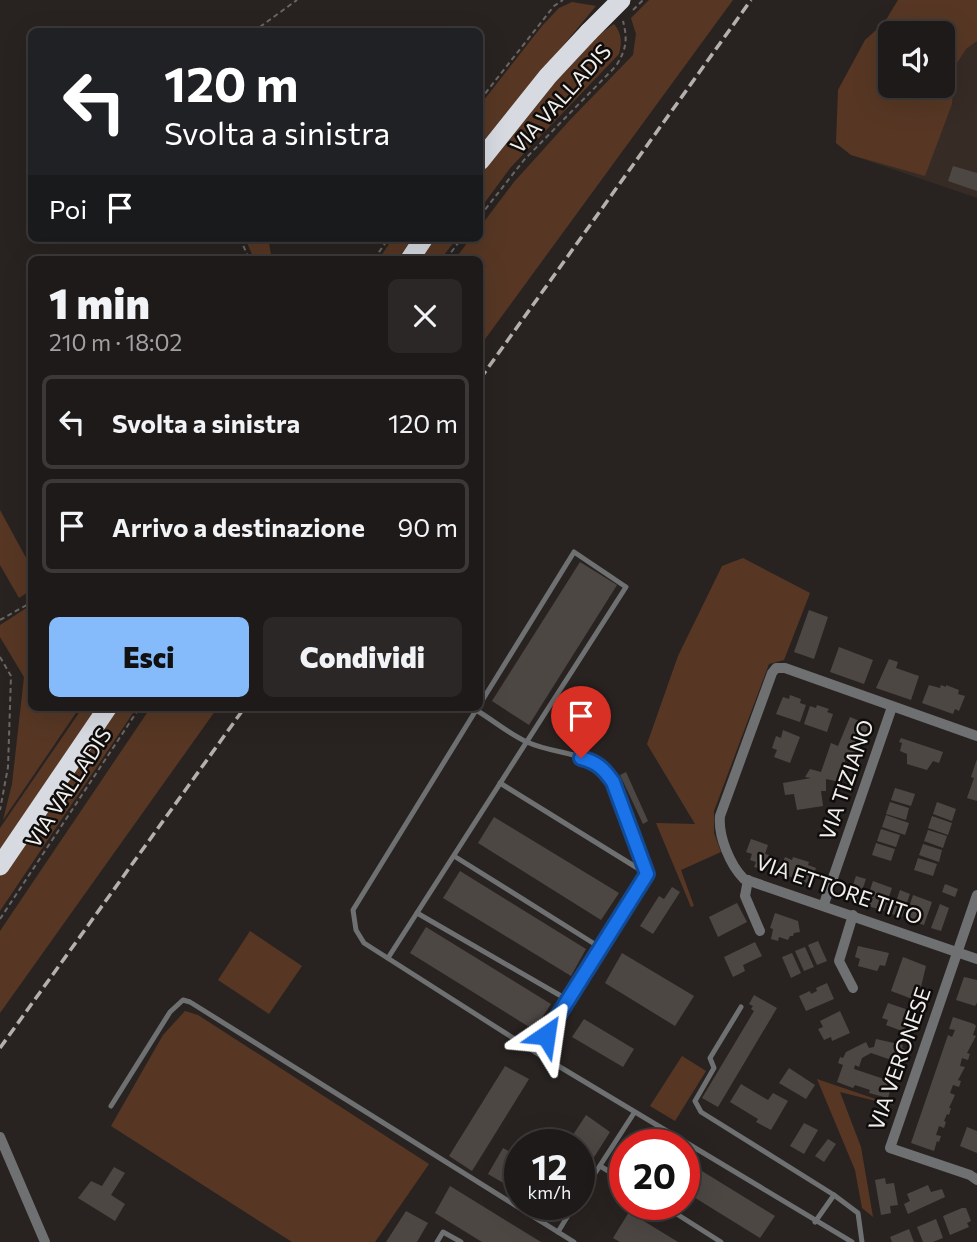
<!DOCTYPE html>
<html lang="it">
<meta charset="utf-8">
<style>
:root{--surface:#1e1a19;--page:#2b2726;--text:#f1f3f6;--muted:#a1a1a2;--line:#3c3838;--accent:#86bbfb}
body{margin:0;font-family:Commissioner,sans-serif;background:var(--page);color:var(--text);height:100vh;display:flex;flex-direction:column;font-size:26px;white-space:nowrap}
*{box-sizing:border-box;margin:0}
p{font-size:23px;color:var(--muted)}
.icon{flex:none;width:38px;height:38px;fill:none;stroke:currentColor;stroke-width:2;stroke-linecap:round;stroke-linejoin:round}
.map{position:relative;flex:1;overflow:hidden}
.details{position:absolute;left:28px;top:256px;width:455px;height:455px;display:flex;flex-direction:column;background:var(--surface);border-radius:10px;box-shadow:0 7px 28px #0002,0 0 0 2px var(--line)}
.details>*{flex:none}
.guide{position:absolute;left:28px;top:28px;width:455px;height:214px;border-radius:10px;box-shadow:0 7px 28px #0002,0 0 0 2px var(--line);background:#202124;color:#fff;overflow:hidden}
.buttons{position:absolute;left:878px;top:21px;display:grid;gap:14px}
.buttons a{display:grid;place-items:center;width:77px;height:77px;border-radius:10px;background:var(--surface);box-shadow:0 7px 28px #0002,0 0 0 2px var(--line);font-size:35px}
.speed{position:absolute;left:504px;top:1129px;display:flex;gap:14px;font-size:35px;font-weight:700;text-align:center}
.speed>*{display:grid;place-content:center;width:91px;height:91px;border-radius:50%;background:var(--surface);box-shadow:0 7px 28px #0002,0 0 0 2px var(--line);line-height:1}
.speed small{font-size:18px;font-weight:400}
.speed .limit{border:10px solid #d22;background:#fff;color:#111}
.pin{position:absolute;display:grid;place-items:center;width:60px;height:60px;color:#fff;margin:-72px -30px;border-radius:50% 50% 50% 0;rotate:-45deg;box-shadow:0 0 7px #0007}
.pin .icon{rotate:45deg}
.me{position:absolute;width:77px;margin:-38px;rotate:32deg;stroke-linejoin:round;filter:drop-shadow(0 0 5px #0008)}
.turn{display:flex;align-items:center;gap:24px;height:147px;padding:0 21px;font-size:32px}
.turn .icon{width:91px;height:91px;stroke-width:2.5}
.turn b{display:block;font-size:49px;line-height:60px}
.then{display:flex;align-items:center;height:66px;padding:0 21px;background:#0003;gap:14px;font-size:26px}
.round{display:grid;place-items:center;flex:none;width:74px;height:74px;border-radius:10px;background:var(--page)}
.head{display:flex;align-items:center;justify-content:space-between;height:119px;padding:0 21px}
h1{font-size:42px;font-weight:800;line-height:52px}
.button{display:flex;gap:14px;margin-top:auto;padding:14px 21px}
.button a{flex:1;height:80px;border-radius:10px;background:var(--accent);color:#111;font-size:28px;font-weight:800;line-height:80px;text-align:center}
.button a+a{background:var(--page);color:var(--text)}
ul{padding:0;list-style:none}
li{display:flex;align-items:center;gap:21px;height:94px;margin:0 14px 10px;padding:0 7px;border:4px solid var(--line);border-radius:10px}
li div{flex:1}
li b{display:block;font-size:26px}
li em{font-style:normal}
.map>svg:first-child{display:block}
.built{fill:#362b25}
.green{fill:#573724;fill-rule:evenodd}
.building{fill:#4d4744}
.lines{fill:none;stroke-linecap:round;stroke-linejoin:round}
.path{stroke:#6b6664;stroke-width:2;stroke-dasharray:5 3.5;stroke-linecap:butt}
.lane{stroke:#6e7072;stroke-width:5}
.street{stroke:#6e7072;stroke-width:10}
.highway{stroke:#d7dbe1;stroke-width:19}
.rail{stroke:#b4b0ae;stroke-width:3.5;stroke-dasharray:10 5;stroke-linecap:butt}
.highway-bridge{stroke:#d7dbe1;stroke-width:19}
.route-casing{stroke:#114b97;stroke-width:18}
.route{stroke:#1a73e8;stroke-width:12}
.labels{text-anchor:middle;stroke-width:5;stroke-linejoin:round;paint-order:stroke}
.street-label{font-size:21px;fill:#f2efed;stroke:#0f0d0c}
</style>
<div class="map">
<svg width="977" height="1242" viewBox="0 0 977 1242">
<rect width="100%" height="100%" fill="#282321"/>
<path class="built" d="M932 0H977V198L851 155 891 79V86H943V33Z"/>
<g class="green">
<path d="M649 0H733L480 346V259H455L471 238H480V227L514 182 569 121 633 55 636 34 631 18Z"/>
<path d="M898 0H977V41L966 49 955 66 952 104 925 176 851 155 836 143 838 90 865 40 884 23ZM891 33H943V86H891Z"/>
<path d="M572 2 596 6 480 145V105L542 26 559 8Z"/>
<path d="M614 24C622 34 622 42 619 54L511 167 480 209V173L504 137 594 38Z"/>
<path d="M245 238H268L272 259H254Z"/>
<path d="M393 238H414L397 259H379Z"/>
<path d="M435 238H457L441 259H421Z"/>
<path d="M0 510 31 567V590L19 598 0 565Z"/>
<path d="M743 558 810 593 784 660 769 664 714 811V833L721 852 681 870 694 906 691 907 656 823 695 824 647 744 678 656 722 566Z"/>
<path d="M31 605 32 707H80L3 820 12 784 24 677 0 637V625Z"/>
<path d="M83 707H97L0 851V828Z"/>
<path d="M115 707H137L0 911V877Z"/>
<path d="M151 707H218L0 1013V931Z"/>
<path d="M250 931 302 966 269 1014 218 980Z"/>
<path d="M185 1011 198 1015 429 1164 375 1242H292L111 1126 163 1035Z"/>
<path d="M682 1056 706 1071 675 1121 650 1106Z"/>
<path d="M817 1079 896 1106 840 1092 861 1147 873 1217 862 1208 855 1170Z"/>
</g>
<g class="building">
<path d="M953 166 977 173V191L948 181Z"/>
<path d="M580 562 617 585 529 725 492 701Z"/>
<path d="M809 610 828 617 814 659 794 652Z"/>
<path d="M839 647 873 660 864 684 830 672Z"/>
<path d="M889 659 898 662 896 668 919 676 911 700 876 688Z"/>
<path d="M929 685 940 688 941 685 946 687V685L959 690 958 694 965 696 959 711 955 709 953 714 922 703Z"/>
<path d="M790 695 801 699 800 703 806 705 800 722 776 714 783 697 789 699Z"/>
<path d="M817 705 829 709 827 712 833 714 827 732 804 724 810 706 816 708Z"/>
<path d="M850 717 869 725 856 757 847 753 840 782 826 779V791H821L823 806 797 810 794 794 785 795 783 783 811 778 805 777 810 769 821 772 831 743 838 746Z"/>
<path d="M783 730 800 737 790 763 774 757 777 750 772 748 776 736 781 738Z"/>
<path d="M901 738 943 752 939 763 933 761 927 770 907 764V754L900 751 902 743 899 742Z"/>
<path d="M977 759V801L967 798 974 778 971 777Z"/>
<path d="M626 772 648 821 643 824 620 775Z"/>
<path d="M895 788 915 794 911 806 891 800Z"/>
<path d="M890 802 909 808 906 820 886 814Z"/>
<path d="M937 802 956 809 952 821 933 814Z"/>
<path d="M886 815 909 823 905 835 882 827Z"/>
<path d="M932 816 952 823 948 835 928 828Z"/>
<path d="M494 817 619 893 601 920 478 843Z"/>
<path d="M881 829 900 835 896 847 877 841Z"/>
<path d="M928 830 947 836 943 848 924 841Z"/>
<path d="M751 839 768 845 765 854 769 855 764 870 754 867 756 862 750 860 752 854 746 852Z"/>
<path d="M876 843 895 849 891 861 872 855Z"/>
<path d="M923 844 942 850 939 862 919 855Z"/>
<path d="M785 857 792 860 793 857 809 862 808 865 816 868 810 884 779 873Z"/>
<path d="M918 858 937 864 933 876 914 870Z"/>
<path d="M460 871 586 949 571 976 443 898Z"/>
<path d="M856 876 866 879 858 902 848 899Z"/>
<path d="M873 881 892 888 884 911 865 905Z"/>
<path d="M945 884 958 889 955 897 942 892Z"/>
<path d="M672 887 680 892 653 934 640 926 659 896 664 899Z"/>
<path d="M900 890 910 894 902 917 892 914Z"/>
<path d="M913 895 932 902 924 925 905 919Z"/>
<path d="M737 903 747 922 718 937 709 917Z"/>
<path d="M940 904 949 908 941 931 931 928Z"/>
<path d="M775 913 798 921 800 932 794 933 793 936H790L788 940 779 937 778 941 771 939 773 929 770 928Z"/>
<path d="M426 927 551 1004 534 1030 410 953Z"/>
<path d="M818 941 827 961 817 965 808 945Z"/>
<path d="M755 942 762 956 743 965 745 971 733 977 724 957Z"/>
<path d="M858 946 889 953 885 966 880 965 877 971 858 966 860 959 855 957Z"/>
<path d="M805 947 814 967 804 971 795 951Z"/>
<path d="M622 953 694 996 675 1026 605 983Z"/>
<path d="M792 953 801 973 791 978 782 957Z"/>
<path d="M903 957 926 966 920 991 918 990 915 1000 891 991Z"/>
<path d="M964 977 977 980V1003L975 1006 956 1000Z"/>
<path d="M827 983 834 999 806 1011 799 996 810 991 811 994 817 991 816 988Z"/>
<path d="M754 995 777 1008 718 1107 702 1098 754 1011 751 1009 753 1006 749 1004Z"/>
<path d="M888 1003 917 1013 910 1034 886 1025 888 1020 882 1018Z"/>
<path d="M840 1011 850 1033 832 1041 831 1037 824 1040 818 1029 823 1027 820 1021Z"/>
<path d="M953 1017 974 1024 976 1026 973 1035 976 1036 967 1053 970 1054 968 1060 962 1058 960 1066 965 1067 958 1080 961 1081 959 1087 953 1085 950 1093 955 1095 949 1108H951L949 1115 947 1114 944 1121 946 1122 944 1128 939 1126 936 1135 941 1136 939 1142 937 1141 934 1151 911 1143 948 1035 952 1037 955 1030 949 1029Z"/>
<path d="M584 1019 634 1049 623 1067 572 1037Z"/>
<path d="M876 1039 903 1045 902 1048 905 1049 900 1063 871 1053 862 1058 859 1067 855 1065 854 1069 893 1082 888 1098 869 1093 870 1090 855 1085 853 1088 837 1082 843 1065 838 1063 840 1057 843 1058 846 1052 866 1042 869 1048 874 1047Z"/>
<path d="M505 1066 529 1079 472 1171 449 1156Z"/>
<path d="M789 1068 815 1085 806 1099 779 1083Z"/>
<path d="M741 1084 768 1100 773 1093 788 1101 771 1130 756 1122 758 1119 730 1102Z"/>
<path d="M586 1115 610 1132 579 1181V1144H567Z"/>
<path d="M804 1123 818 1130 804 1154 790 1146Z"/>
<path d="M967 1127 977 1131V1153L960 1146Z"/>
<path d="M642 1134 659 1144H635Z"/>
<path d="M828 1139 836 1144 824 1162 815 1156Z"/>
<path d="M503 1148 520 1157 505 1184 488 1174Z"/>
<path d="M684 1160 775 1216 760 1238 684 1191Z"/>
<path d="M114 1167 125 1173 111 1195 125 1204 115 1221 78 1198 91 1181 102 1186Z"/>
<path d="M885 1178 886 1184 894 1183 898 1205 890 1206 891 1213 881 1215 875 1180Z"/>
<path d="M928 1185 931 1192 942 1189 945 1197 908 1214 904 1204 910 1201 907 1194Z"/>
<path d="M450 1186 541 1242H482L435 1213Z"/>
<path d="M529 1204H565L555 1219Z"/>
<path d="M962 1208H966L971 1221 967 1223 969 1227 950 1235 943 1216Z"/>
<path d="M406 1211 428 1223 417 1242H386Z"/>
<path d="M629 1212 678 1242H620L613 1238Z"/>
<path d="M936 1219 943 1238 933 1242H923L917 1227Z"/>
<path d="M909 1229 914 1242H892L890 1237Z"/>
</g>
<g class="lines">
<g class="path">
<path d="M633 10 643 0"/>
<path d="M253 32 297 0"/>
<path d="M480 100 554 6 563 0"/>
<path d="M480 216 524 160 616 66C626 50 628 40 623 21"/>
<path d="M240 238 249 259"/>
<path d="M374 259 389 238"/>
<path d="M446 259 462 238"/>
<path d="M0 620 32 602"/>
<path d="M0 657 11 676 8 767 0 810"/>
<path d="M0 919 140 707"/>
</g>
<g class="lane">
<path d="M478 707 353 910 356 930 364 943 535 1052 852 1242"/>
<path d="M476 710C493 720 509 734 527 742 560 757 590 748 613 782L647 874 535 1052"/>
<path d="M500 783 647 874"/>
<path d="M454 856 601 948"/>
<path d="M417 913 568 1000"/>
<path d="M388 958 626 587 574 552 480 704"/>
<path d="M741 1007 710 1058 714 1068 695 1101 701 1112 834 1195 858 1213 862 1242"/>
<path d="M111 1106 170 1012 183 1000 190 1002 574 1242"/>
<path d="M600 1166 625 1181"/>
<path d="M579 1198 634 1113"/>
<path d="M661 1204 721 1242"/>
<path d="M815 1222 834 1195"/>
<path d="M558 1232 575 1204"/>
<path d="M437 1242 443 1232 461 1242"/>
</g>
<g class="street">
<path d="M977 736 785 668H776L772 673 720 816C718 836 730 865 744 879L977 959"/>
<path d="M748 880 745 896 760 931"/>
<path d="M977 895 890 1148 970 1175 977 1180"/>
<path d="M824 904 892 707"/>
<path d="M853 915 839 961 853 988"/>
<path d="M0 1137 45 1242"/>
</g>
<g class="highway">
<path d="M480 161 548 76 589 32"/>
<path d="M410 259 424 238"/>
<path d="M0 866 108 707"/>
</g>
<g class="rail">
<path d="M480 379 751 0"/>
<path d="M0 1048 245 707"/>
</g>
<path class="highway-bridge" d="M589 32 621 0"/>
</g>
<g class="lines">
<defs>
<path id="route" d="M546 1035 647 874 613 782C604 769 597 762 581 758"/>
</defs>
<use href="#route" class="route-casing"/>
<use href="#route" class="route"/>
</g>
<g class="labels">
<g class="street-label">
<text transform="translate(561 99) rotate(-48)" y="7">VIA VALLADIS</text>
<text transform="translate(847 780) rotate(-71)" y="7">VIA TIZIANO</text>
<text transform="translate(69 788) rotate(-57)" y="7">VIA VALLADIS</text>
<text transform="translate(839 890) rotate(19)" y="7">VIA ETTORE TITO</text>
<text transform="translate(900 1059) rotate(-71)" y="7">VIA VERONESE</text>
</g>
</g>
</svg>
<div class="buttons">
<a><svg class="icon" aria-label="sound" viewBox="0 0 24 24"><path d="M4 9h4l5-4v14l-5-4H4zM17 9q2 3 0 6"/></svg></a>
</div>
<div class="speed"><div>12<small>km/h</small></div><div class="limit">20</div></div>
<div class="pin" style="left:581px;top:758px;background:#d93025"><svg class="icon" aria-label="arrive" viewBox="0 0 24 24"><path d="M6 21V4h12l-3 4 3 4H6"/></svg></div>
<svg class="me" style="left:546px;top:1035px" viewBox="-20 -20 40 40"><path d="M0-17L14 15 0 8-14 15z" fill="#1a73e8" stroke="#fff" stroke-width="4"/></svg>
<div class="guide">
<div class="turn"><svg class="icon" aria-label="left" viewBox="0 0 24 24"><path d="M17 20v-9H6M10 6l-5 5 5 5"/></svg><div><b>120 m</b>Svolta a sinistra</div></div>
<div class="then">Poi<svg class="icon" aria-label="arrive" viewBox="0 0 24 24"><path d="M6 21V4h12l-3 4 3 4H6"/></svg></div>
</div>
<section class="details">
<div class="head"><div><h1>1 min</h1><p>210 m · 18:02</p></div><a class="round"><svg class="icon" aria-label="close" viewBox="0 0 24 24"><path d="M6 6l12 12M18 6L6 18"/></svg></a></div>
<ul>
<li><svg class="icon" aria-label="left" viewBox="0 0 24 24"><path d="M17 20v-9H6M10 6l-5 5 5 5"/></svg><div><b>Svolta a sinistra</b></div><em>120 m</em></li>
<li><svg class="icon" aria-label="arrive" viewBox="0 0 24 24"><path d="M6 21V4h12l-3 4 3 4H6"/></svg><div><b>Arrivo a destinazione</b></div><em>90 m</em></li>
</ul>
<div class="button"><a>Esci</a><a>Condividi</a></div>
</section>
</div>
